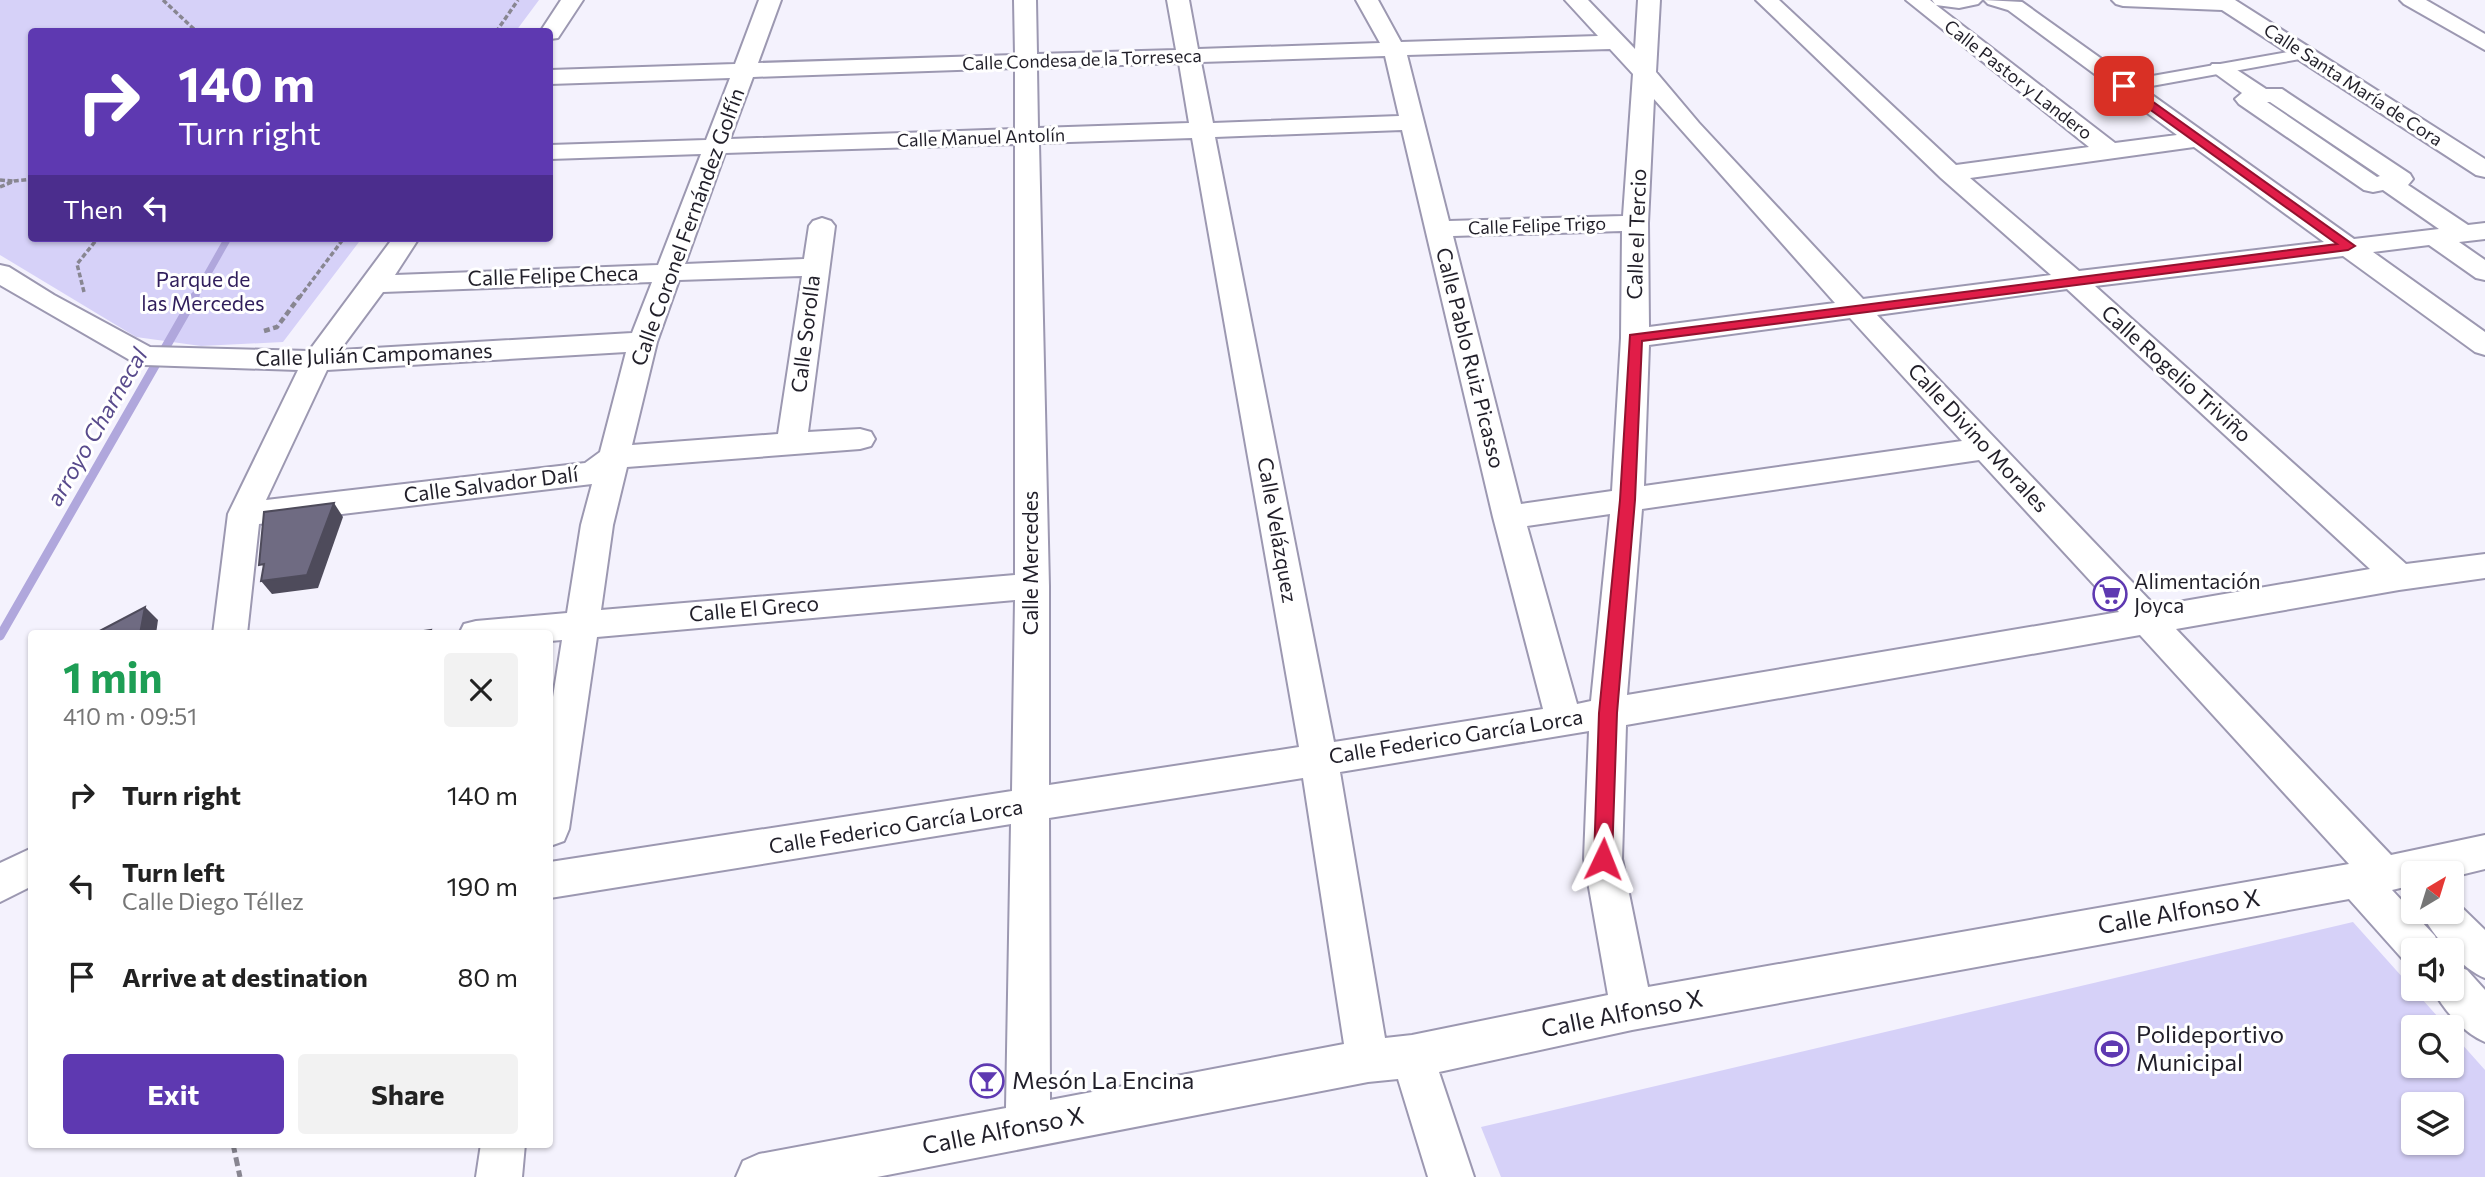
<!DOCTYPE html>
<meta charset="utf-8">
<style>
:root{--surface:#fff;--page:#f2f2f2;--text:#222;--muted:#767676;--accent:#5e39b1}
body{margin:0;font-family:Commissioner,sans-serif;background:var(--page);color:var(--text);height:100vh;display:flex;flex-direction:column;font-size:26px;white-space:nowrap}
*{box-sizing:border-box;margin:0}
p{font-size:23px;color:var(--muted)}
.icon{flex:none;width:38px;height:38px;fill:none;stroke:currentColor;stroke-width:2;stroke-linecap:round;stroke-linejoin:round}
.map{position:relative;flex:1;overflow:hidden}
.sheet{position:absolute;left:28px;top:630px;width:525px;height:518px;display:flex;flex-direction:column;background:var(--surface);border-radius:7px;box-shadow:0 2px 5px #0004}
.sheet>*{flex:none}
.guide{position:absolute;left:28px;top:28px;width:525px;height:214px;border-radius:7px;box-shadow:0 2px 5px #0004;background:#5e39b1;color:#fff;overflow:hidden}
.needle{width:46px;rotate:38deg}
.fabs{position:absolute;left:2401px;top:861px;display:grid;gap:14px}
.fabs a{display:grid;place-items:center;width:63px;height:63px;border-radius:7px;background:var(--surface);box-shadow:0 2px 5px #0004;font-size:35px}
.pin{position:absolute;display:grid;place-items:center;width:60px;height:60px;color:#fff;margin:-30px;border-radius:14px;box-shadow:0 4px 10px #0006}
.me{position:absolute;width:77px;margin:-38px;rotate:2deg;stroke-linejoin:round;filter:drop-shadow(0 0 5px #0008)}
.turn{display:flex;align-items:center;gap:24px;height:147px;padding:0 35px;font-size:32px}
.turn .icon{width:91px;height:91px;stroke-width:2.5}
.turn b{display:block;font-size:49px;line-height:60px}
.then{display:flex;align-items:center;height:66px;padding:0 35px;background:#0003;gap:14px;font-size:26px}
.round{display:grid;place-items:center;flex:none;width:74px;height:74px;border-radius:7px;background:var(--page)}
.summary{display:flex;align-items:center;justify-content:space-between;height:119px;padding:0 35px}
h1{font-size:42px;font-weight:700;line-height:52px;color:#1e9e55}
.primary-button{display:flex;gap:14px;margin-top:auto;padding:14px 35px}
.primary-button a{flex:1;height:80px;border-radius:7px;background:var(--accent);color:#fff;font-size:28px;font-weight:700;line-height:80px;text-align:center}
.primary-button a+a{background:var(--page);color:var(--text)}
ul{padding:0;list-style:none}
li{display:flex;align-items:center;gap:21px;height:91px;padding:0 35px}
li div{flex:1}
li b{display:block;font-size:26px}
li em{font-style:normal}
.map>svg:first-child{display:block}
.green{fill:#d6d1f8;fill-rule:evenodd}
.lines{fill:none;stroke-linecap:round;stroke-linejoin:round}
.stream-far1{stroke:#b0a7dc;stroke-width:7}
.stream{stroke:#b0a7dc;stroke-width:9}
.pedestrian-casing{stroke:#9c98b1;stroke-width:4}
.minor-casing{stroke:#9c98b1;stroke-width:4}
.path-far2{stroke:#888691;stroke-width:3.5;stroke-dasharray:5 2.5;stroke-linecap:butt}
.path-far1{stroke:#888691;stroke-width:4.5;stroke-dasharray:6 3.5;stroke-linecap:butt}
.path{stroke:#888691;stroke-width:5;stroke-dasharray:9 4.5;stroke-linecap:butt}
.pedestrian{fill:#fff;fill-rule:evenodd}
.minor{fill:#fff;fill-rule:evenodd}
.shaded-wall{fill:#4e4b5b}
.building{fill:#6f6b82;stroke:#4e4b5b;stroke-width:2}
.route{fill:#e11d48;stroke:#92132f;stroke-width:2}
.labels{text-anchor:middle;stroke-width:6;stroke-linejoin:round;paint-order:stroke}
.far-street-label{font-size:18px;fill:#211f29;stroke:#fff}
.street-label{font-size:21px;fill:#211f29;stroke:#fff}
.park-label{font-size:21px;fill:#301e5c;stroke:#fff}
.poi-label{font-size:21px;fill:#211f29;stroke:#fff;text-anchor:start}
.water-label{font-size:23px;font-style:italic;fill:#584a8c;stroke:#fff}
.near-street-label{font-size:24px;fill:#211f29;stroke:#fff}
.near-poi-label{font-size:24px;fill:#211f29;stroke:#fff;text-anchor:start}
</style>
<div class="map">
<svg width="2485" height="1177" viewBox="0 0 2485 1177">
<rect width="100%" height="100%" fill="#f4f2fd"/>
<g class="green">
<path d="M0 0H539L516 31 32 32V238H362L283 342 201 346 136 337 0 255Z"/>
<path d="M2353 922 2447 1027H2413V1066H2452V1033L2485 1070V1177H1501L1481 1127ZM2452 1104V1143H2413V1104Z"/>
</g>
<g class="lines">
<path class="stream-far1" d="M194 298 228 238"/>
<path class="stream" d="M0 636 195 296"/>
<defs>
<path id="pedestrian" d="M2305 49 2313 54 2311 57 2124 91 2116 86 2124 81Z"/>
<g id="minor">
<path d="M561 0H583L558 38 550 39V32H540Z"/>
<path d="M759 0H781L758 63 1015 55 1014 0H1036L1037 54 1176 50 1167 0H1189L1198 49 1380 43 1356 0H1378L1401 42 1598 36 1565 0H1588L1635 49 1638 0H1660L1656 72 1699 123 1863 299 2051 275 1941 178 1756 0H1779L1956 165 2089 147 1906 0H1930L1935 4 1932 0H1982L1978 4 1959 8 1936 5 2115 143 2177 135 2008 10 1988 4 1984 0 2022 2 2354 239 2439 229 2383 190 2373 192 2364 190 2239 104 2235 99 2242 93 2209 69 2212 64H2228L2266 89H2282L2410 174 2413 179 2408 185 2468 225 2485 223V239L2459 242 2485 260V280L2476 278 2429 245 2373 252 2485 332V355L2475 352 2343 256 2095 286 2406 564 2485 554V578L2399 590 2176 629 2391 855 2485 835V869L2452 877V873H2413V885L2392 890 2435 936 2441 950H2413V966L2407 964 2349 899 1632 1030 1439 1072 1474 1177H1428L1398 1079 1368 1082 877 1177H736L743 1161 759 1154 1006 1108 1011 824 550 898V862L1012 791 1015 600 597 637 569 829 564 841 550 846V716L562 640 550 641V634H459L464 624 476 621 567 613 581 525 592 484 259 524 247 634H213L228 514 298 370 145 365 135 363 0 285V265L9 267 54 295 150 347 309 351 393 238H419L395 275 658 265 701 154 550 159V145L706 140 730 78 550 84V70L735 64ZM1610 49 1633 74 1623 216 1449 221 1407 55ZM1385 56 1399 116 1213 123 1201 62ZM1179 63 1189 123 1038 128 1037 68ZM1015 68V129L730 139 753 77ZM1654 99 1835 303 1649 327 1648 223ZM2267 102H2270L2380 176 2377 177ZM1402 130 1493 517 1543 709 1334 742 1215 137ZM1192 138 1299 747 1049 785V586L1039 143ZM1015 144V575L601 610 613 525 627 467 860 449 871 446 875 439 871 432 860 429 808 432 835 226 831 221 822 218 813 221 809 226 804 259 685 264 725 153ZM2194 147 2324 242 2079 271 1970 178ZM1622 231 1621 338 1612 491 1521 504 1453 236ZM802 276 778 434 632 445 657 342 679 280ZM652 282 632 333 340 350 383 292ZM2067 289 2370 569 2155 606 1877 315ZM1850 318 1962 441 1644 486 1649 345ZM626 352 600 452 585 463 266 500 327 370ZM1979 460 2119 612 1627 695 1642 509ZM1610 514 1591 701 1577 704 1527 526ZM2140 635 2349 864 1648 987 1622 859 1626 725ZM1589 731 1584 859 1608 995 1412 1035 1385 1038 1340 772ZM1303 778 1344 1044 1050 1100 1049 818Z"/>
<path d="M2112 0H2235L2485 159V177L2476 175 2222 10 2123 6 2116 4Z"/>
<path d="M2400 0H2426L2485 34V50L2404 4Z"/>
<path d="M32 848V886L0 902V863Z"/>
<path d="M2452 898 2485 930V978C2463 970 2431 934 2421 912H2452Z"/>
<path d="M2452 964 2467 970 2485 990V1042C2464 1033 2443 1010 2433 989H2452Z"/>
<path d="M481 1144H525L522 1177H476Z"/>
</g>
</defs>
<use href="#pedestrian" class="pedestrian-casing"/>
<use href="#minor" class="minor-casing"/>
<g class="path-far2">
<path d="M163 0 197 32"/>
<path d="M496 32 518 0"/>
<path d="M0 180 13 181"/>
<path d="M0 187 14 181 32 179"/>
<path d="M84 292 77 264 98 238"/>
<path d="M299 298 344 238"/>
</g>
<path class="path-far1" d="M264 331 277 327 300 296"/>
<path class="path" d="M233 1144 240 1177"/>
<use href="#pedestrian" class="pedestrian"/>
<use href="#minor" class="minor"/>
</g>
<g class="shaded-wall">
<path d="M334 503 343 517 318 588 272 594 261 581Z"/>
<path d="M145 607 158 620 156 634H140Z"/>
<path d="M550 654 552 658 550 673Z"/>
</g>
<g class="building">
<path d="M334 503 307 575 261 581 264 564 259 565 264 512Z"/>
<path d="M145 607 140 634H94Z"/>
<path d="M431 630 430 634H402Z"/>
</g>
<path class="route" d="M2120 84H2128L2355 246 2348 250 1642 341 1635 500 1617 713 1612 859 1609 865 1603 867 1596 865 1594 859 1599 713 1620 500 1630 335 2337 244 2120 88Z"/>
<defs>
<symbol id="supermarket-ring" viewBox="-11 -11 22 22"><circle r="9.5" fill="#fff" stroke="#5e39b1" stroke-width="1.5"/><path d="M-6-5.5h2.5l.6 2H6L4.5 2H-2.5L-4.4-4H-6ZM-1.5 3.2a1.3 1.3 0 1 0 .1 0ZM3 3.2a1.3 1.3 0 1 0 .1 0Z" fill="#5e39b1"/></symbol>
<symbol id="stadium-ring" viewBox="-11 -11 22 22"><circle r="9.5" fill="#fff" stroke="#5e39b1" stroke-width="1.5"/><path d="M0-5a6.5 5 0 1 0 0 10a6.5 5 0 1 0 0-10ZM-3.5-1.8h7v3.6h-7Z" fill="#5e39b1"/></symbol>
<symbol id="bar-ring" viewBox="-11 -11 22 22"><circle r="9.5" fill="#fff" stroke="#5e39b1" stroke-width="1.5"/><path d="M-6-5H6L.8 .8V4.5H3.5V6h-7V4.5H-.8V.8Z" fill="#5e39b1"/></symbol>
</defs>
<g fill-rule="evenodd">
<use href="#supermarket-ring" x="2091" y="575" width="38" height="38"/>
<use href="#stadium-ring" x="2093" y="1030" width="38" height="38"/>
<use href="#bar-ring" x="968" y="1062" width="38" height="38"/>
</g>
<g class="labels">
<g class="far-street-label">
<text transform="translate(1082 60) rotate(-2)" y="6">Calle Condesa de la Torreseca</text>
<text transform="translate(2018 80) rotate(38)" y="6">Calle Pastor y Landero</text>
<text transform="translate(2353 85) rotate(33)" y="6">Calle Santa María de Cora</text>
<text transform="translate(981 138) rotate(-2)" y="6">Calle Manuel Antolín</text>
<text transform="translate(1537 226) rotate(-2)" y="6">Calle Felipe Trigo</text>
</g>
<g class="street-label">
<text transform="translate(688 227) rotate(-70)" y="7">Calle Coronel Fernández Golfín</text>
<text transform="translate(1637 234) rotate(-88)" y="7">Calle el Tercio</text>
<text transform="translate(553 276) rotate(-2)" y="7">Calle Felipe Checa</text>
<text transform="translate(806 334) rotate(-83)" y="7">Calle Sorolla</text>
<text transform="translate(374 355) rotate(-2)" y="7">Calle Julián Campomanes</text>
<text transform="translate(1470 358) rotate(76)" y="7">Calle Pablo Ruiz Picasso</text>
<text transform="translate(2176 374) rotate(42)" y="7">Calle Rogelio Triviño</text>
<text transform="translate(1978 438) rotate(47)" y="7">Calle Divino Morales</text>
<text transform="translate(491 485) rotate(-7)" y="7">Calle Salvador Dalí</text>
<text transform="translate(1277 530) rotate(80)" y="7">Calle Velázquez</text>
<text transform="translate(1031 563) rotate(-90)" y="7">Calle Mercedes</text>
<text transform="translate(754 609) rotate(-5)" y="7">Calle El Greco</text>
<text transform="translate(1456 737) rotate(-9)" y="7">Calle Federico García Lorca</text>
<text transform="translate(896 827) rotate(-9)" y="7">Calle Federico García Lorca</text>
</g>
<g class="park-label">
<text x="203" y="287">Parque de<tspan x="203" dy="24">las Mercedes</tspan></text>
</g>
<g class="poi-label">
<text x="2134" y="589">Alimentación<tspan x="2134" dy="24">Joyca</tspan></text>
</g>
<g class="water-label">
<text transform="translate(97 427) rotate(-60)" y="8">arroyo Charnecal</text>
</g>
<g class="near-street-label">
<text transform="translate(2179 912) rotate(-10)" y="8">Calle Alfonso X</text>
<text transform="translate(1622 1014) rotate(-11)" y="8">Calle Alfonso X</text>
<text transform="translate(1003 1131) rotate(-11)" y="8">Calle Alfonso X</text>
</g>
<g class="near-poi-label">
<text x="2136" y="1043">Polideportivo<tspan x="2136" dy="28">Municipal</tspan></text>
<text x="1012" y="1089">Mesón La Encina</text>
</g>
</g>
</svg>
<div class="fabs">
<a><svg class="needle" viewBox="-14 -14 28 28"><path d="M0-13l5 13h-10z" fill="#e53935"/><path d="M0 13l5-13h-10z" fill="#767676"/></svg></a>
<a><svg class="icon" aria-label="sound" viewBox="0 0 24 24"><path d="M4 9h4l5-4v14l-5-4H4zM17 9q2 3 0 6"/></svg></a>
<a><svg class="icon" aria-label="search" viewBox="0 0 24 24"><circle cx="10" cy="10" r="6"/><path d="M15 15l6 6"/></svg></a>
<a><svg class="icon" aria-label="layers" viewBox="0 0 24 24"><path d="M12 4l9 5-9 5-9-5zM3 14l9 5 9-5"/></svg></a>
</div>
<div class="pin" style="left:2124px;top:86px;background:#d93025"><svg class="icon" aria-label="arrive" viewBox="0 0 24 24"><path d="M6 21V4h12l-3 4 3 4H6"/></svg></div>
<svg class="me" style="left:1603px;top:859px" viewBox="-20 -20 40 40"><path d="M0-17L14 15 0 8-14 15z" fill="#e11d48" stroke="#fff" stroke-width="4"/></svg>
<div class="guide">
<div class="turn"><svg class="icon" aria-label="right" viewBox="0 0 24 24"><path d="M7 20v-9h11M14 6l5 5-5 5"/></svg><div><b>140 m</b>Turn right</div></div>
<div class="then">Then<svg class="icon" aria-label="left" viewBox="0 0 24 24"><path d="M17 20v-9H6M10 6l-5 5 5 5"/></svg></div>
</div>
<section class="sheet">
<div class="summary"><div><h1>1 min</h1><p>410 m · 09:51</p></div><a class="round"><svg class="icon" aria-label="close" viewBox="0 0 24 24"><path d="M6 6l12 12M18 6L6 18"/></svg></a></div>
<ul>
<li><svg class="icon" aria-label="right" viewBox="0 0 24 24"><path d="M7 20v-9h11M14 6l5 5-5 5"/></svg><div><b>Turn right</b></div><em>140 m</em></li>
<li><svg class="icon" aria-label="left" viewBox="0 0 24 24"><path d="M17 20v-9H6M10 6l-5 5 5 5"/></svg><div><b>Turn left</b><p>Calle Diego Téllez</p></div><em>190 m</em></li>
<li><svg class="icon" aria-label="arrive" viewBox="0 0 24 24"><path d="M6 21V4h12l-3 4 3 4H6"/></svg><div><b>Arrive at destination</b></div><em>80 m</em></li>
</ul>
<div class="primary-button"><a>Exit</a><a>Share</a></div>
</section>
</div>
